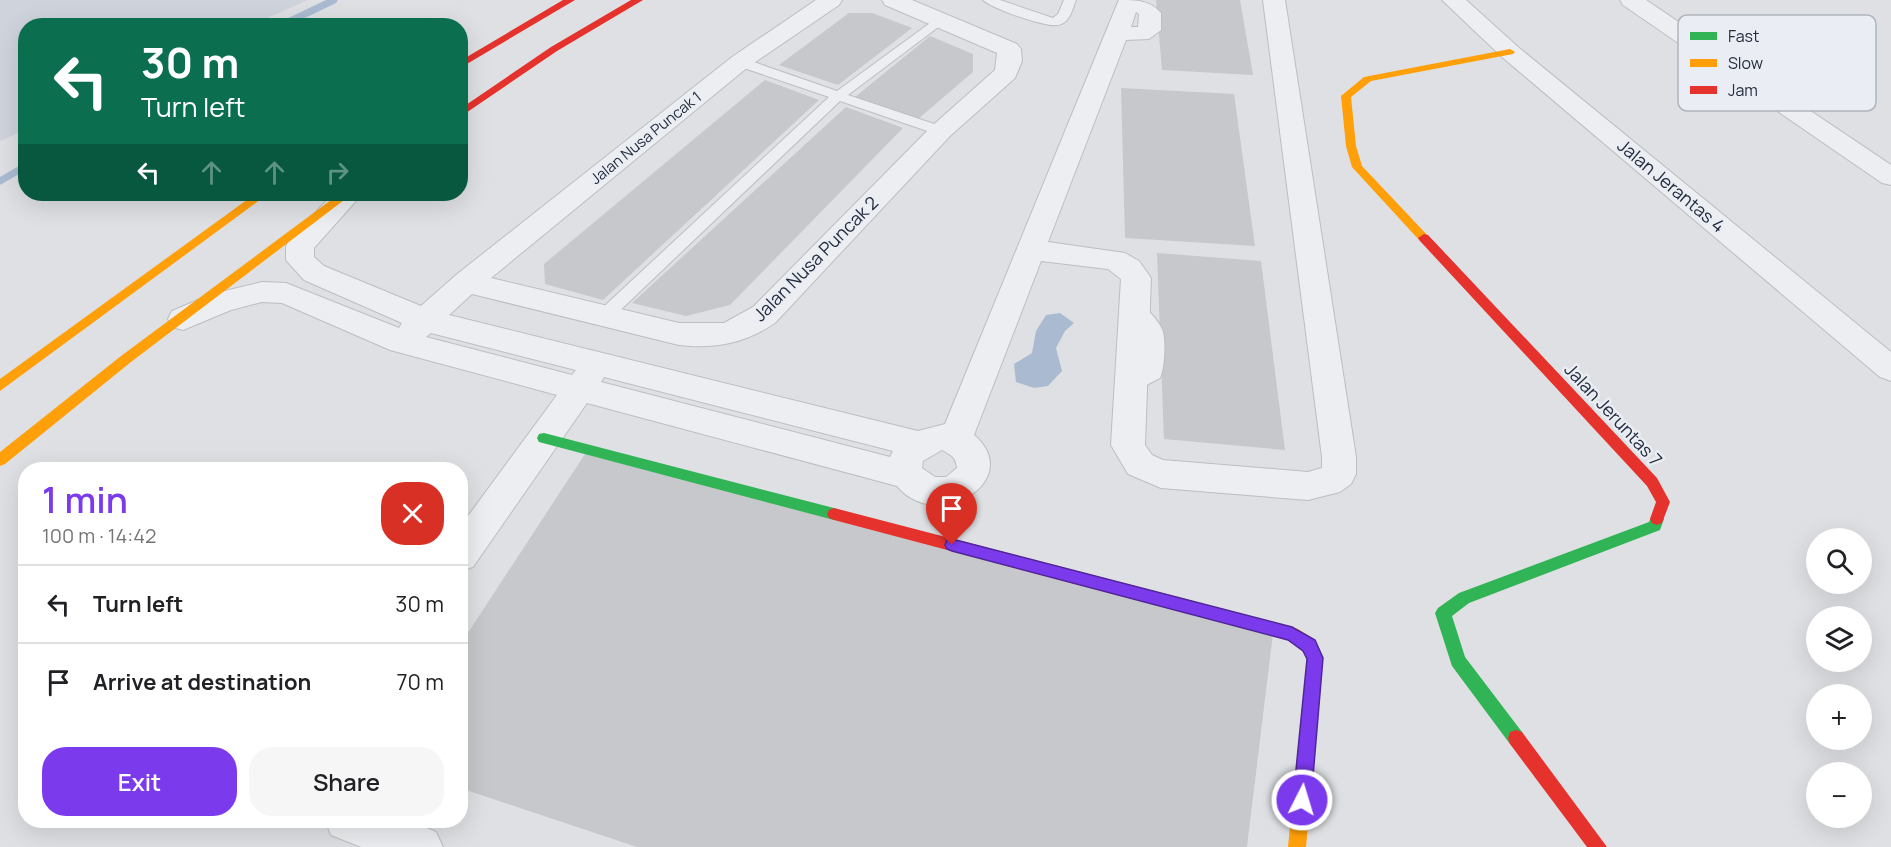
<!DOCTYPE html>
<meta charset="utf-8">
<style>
:root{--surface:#fff;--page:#f6f6f6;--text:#202124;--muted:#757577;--line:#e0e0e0;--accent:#7c3aed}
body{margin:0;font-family:Manrope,sans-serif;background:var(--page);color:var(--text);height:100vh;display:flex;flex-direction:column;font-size:22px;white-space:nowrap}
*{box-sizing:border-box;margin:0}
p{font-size:20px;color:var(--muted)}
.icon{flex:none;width:33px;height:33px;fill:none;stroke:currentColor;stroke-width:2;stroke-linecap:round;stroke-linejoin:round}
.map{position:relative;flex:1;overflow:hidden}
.sheet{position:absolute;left:18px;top:462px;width:450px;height:366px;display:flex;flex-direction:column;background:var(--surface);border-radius:24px;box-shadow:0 6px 24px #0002}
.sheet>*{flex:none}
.banner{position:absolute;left:18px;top:18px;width:450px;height:183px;border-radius:24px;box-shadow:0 6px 24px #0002;background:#0b6e4f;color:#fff;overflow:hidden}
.buttons{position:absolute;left:1806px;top:528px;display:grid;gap:12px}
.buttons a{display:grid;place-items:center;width:66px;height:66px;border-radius:50%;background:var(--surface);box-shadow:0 6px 24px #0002;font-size:30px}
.pin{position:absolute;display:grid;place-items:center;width:51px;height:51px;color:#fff;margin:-62px -26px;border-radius:50% 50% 50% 0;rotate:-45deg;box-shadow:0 0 6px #0007}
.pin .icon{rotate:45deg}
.me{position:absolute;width:66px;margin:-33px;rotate:5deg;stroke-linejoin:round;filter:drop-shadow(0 0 4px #0008)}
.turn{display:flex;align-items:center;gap:21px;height:126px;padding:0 24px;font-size:27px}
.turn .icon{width:78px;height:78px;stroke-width:2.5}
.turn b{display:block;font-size:42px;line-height:51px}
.lanes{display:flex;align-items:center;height:57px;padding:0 24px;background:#0003;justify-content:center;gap:30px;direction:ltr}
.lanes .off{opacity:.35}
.round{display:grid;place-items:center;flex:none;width:63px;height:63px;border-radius:24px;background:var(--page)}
.summary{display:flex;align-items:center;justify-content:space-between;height:102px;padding:0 24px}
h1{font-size:36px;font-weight:600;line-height:45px;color:var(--accent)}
.action{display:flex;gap:12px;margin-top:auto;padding:12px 24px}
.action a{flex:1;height:69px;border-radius:24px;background:var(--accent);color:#fff;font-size:24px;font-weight:600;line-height:69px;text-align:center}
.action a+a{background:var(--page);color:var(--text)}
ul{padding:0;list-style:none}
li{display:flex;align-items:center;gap:18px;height:78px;padding:0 24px;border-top:2px solid var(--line)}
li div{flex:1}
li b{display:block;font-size:22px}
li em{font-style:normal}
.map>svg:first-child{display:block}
.built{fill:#cfd3db}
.water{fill:#aabbd1}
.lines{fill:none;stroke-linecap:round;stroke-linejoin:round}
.stream{stroke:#aabbd1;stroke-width:7}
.building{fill:#c6c8cb}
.lane-casing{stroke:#bcbec1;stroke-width:2}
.street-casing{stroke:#bcbec1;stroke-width:2}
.lane{fill:#edeef1;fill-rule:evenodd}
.street{fill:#edeef1;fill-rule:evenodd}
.fast{fill:#30b455;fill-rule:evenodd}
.slow{fill:#ff9f0a;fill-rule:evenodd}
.jam{fill:#e5322d;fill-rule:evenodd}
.route{fill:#7c3aed;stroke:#51269a;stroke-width:1.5}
.labels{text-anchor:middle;stroke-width:5;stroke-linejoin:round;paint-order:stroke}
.far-street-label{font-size:15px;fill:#242c3d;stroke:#eaeef4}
.street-label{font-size:18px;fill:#242c3d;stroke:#eaeef4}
.key{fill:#eaeef4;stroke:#afb4bd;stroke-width:1.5}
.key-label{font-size:16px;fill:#242c3d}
</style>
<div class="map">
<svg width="1891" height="847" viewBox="0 0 1891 847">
<rect width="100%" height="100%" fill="#dee0e3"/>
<path class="built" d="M0 0H308L252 25 26 26 25 130 0 141Z"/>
<path class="water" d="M1060 313 1074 323 1065 331 1056 348 1062 371 1048 386 1034 388 1016 382 1014 364 1032 353 1036 331 1046 315Z"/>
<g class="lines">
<g class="stream">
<path d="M280 26 334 0"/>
<path d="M0 181 26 166"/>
</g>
</g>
<g class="building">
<path d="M1156 0H1240L1253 75 1162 70Z"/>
<path d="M849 13H872L912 28 838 85 779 65Z"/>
<path d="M930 36 973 54V72L918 119 855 97Z"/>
<path d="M765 80 819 100 603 300 545 284 544 264Z"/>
<path d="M1121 88 1234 94 1255 246 1125 238Z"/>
<path d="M846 107 903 128 730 305 686 316 632 303Z"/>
<path d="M1157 253 1261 261 1285 450 1164 439Z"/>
<path d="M585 454 1273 633 1247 847H637L460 788V645Z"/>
</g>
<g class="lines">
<defs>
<g id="lane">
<path d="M983 0H1000L1053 18 1058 14 1064 0H1076C1072 10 1070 23 1058 25 1046 28 991 8 983 0Z"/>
<path d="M941 15 945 16 947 19 945 22 848 95 946 128 948 131 946 134H936L840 101 610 320H598L596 316 598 312 829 97 735 65 733 62 735 59H745L837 91Z"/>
<path d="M1135 301C1144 304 1158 320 1162 329 1166 337 1165 369 1160 378L1131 393 1125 391 1122 386 1125 381 1146 368 1147 332 1127 307 1129 303Z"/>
</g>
<g id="street">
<path d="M816 0H842L839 5 748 67 491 278 679 323H724L753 307 932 126 995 70 997 53 885 5 882 0H912L1017 44 1021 49 1022 61 1015 78 950 136 775 323C744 344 715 349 679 345L472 294 449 315 918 431 945 424 1118 2 1119 0C1136 0 1150 0 1161 13V30L1149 39 1126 40 1048 242 1125 253 1139 261 1151 278 1145 445 1152 455 1163 460 1308 472 1322 468V457L1263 0H1285L1356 457V474L1351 484 1340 492 1308 500 1161 488 1128 474 1111 445 1121 279 1108 269 1041 261 974 435C1026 479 938 535 897 486L587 403 473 567 460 571V527L557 395 390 350 282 303 262 302 231 310 183 330 172 327 168 319 172 311 212 294 262 282 286 283 399 328 402 323 304 280 286 260V246L290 239 333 194H362L314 248V257L324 266 421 306 456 275 732 57ZM1136 12 1139 14 1138 27H1131ZM431 333 576 370 572 375 426 337ZM604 377 893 451 890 457 601 382ZM942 450C951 455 956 457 957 468L946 477H935L922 468 923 461Z"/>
<path d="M1442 0H1466L1518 47 1891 352V381L1880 377 1502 57Z"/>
<path d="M1620 0H1646L1891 165V185L1882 183 1623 5Z"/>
<path d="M325 820H408L436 832 443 847H361L331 835Z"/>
</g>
</defs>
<use href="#lane" class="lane-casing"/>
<use href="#street" class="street-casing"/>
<use href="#lane" class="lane"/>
<use href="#street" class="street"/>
<g class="fast">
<path d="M544 433 834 508 839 510 841 514 839 518 834 520 539 442 537 438 539 434Z"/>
<path d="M1657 513 1662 515 1664 519 1660 530 1469 603 1452 616 1465 657 1522 732 1524 738 1522 744 1516 746 1510 744 1452 666 1435 613 1438 608 1459 593 1649 522 1652 515Z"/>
</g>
<g class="slow">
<path d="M1510 49 1515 52 1513 54 1371 81 1351 97 1356 146 1362 166 1430 238 1428 241H1420L1352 167 1346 146 1341 96 1364 77Z"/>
<path d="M255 194H268L0 391V379Z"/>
<path d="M339 194H352L131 362 5 464 0 466V452L121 356Z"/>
<path d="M1193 601 1298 629 1315 640 1323 659 1306 847H1288L1307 659 1303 650 1288 640 1188 613 1185 608 1188 603Z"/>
</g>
<g class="jam">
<path d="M563 0H575L460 68V61Z"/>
<path d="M631 0H643L557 51 460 117V109L551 47Z"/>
<path d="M1424 234 1428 235 1657 478 1670 502 1662 523 1657 525 1652 523 1650 519 1656 502 1647 486 1420 241 1418 238Z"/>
<path d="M834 508 1193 601 1198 603 1201 608 1198 613 1193 615 834 520 829 518 827 514 829 510Z"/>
<path d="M1516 730 1522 732 1607 847H1587L1510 744 1508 738 1510 732Z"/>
</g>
</g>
<path class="route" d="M952 539 1292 627 1315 640 1323 658 1311 800 1308 806 1302 809 1296 806 1293 800 1307 659 1303 651 1288 640 952 551 947 549 945 545 947 540Z"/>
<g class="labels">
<g class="far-street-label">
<text transform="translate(646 138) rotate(-39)" y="5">Jalan Nusa Puncak 1</text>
</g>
<g class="street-label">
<text transform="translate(1671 186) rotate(40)" y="6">Jalan Jerantas 4</text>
<text transform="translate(816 259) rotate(-45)" y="6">Jalan Nusa Puncak 2</text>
<text transform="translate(1613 415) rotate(47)" y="6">Jalan Jeruntas 7</text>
</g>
</g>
<rect x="1678" y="15" width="198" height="96" rx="9" class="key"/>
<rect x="1690" y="32" width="27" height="8" fill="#30b455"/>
<rect x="1690" y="59" width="27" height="8" fill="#ff9f0a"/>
<rect x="1690" y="86" width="27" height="8" fill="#e5322d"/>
<g class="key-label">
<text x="1728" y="42">Fast</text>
<text x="1728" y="69">Slow</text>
<text x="1728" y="96">Jam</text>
</g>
</svg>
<div class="buttons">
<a><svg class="icon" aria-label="search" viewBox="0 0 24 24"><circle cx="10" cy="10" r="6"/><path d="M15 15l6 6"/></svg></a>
<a><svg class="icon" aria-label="layers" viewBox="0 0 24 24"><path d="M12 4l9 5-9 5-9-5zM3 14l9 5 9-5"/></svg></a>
<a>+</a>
<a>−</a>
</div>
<div class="pin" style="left:952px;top:545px;background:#d93025"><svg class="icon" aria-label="arrive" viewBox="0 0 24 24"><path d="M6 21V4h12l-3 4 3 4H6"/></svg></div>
<svg class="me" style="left:1302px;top:800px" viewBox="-20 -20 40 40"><circle r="17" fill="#7c3aed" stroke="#fff" stroke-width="3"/><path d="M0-11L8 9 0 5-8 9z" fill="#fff"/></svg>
<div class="banner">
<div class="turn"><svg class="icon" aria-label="left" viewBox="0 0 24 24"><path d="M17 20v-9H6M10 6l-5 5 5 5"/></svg><div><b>30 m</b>Turn left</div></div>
<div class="lanes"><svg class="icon" aria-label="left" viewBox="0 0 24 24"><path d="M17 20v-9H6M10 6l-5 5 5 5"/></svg><svg class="icon off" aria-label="ahead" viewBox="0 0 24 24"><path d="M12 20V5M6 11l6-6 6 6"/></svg><svg class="icon off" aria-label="ahead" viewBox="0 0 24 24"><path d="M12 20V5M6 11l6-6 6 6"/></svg><svg class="icon off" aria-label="right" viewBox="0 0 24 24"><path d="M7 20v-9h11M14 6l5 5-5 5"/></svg></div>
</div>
<section class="sheet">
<div class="summary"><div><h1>1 min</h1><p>100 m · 14:42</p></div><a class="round" style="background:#d93025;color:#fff"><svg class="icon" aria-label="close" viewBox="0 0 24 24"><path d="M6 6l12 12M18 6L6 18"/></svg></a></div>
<ul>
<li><svg class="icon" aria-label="left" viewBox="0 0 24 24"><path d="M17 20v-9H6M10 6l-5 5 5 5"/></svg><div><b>Turn left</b></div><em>30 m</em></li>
<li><svg class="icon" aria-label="arrive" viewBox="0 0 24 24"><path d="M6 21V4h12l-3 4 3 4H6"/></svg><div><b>Arrive at destination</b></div><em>70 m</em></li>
</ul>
<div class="action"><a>Exit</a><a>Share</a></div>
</section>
</div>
